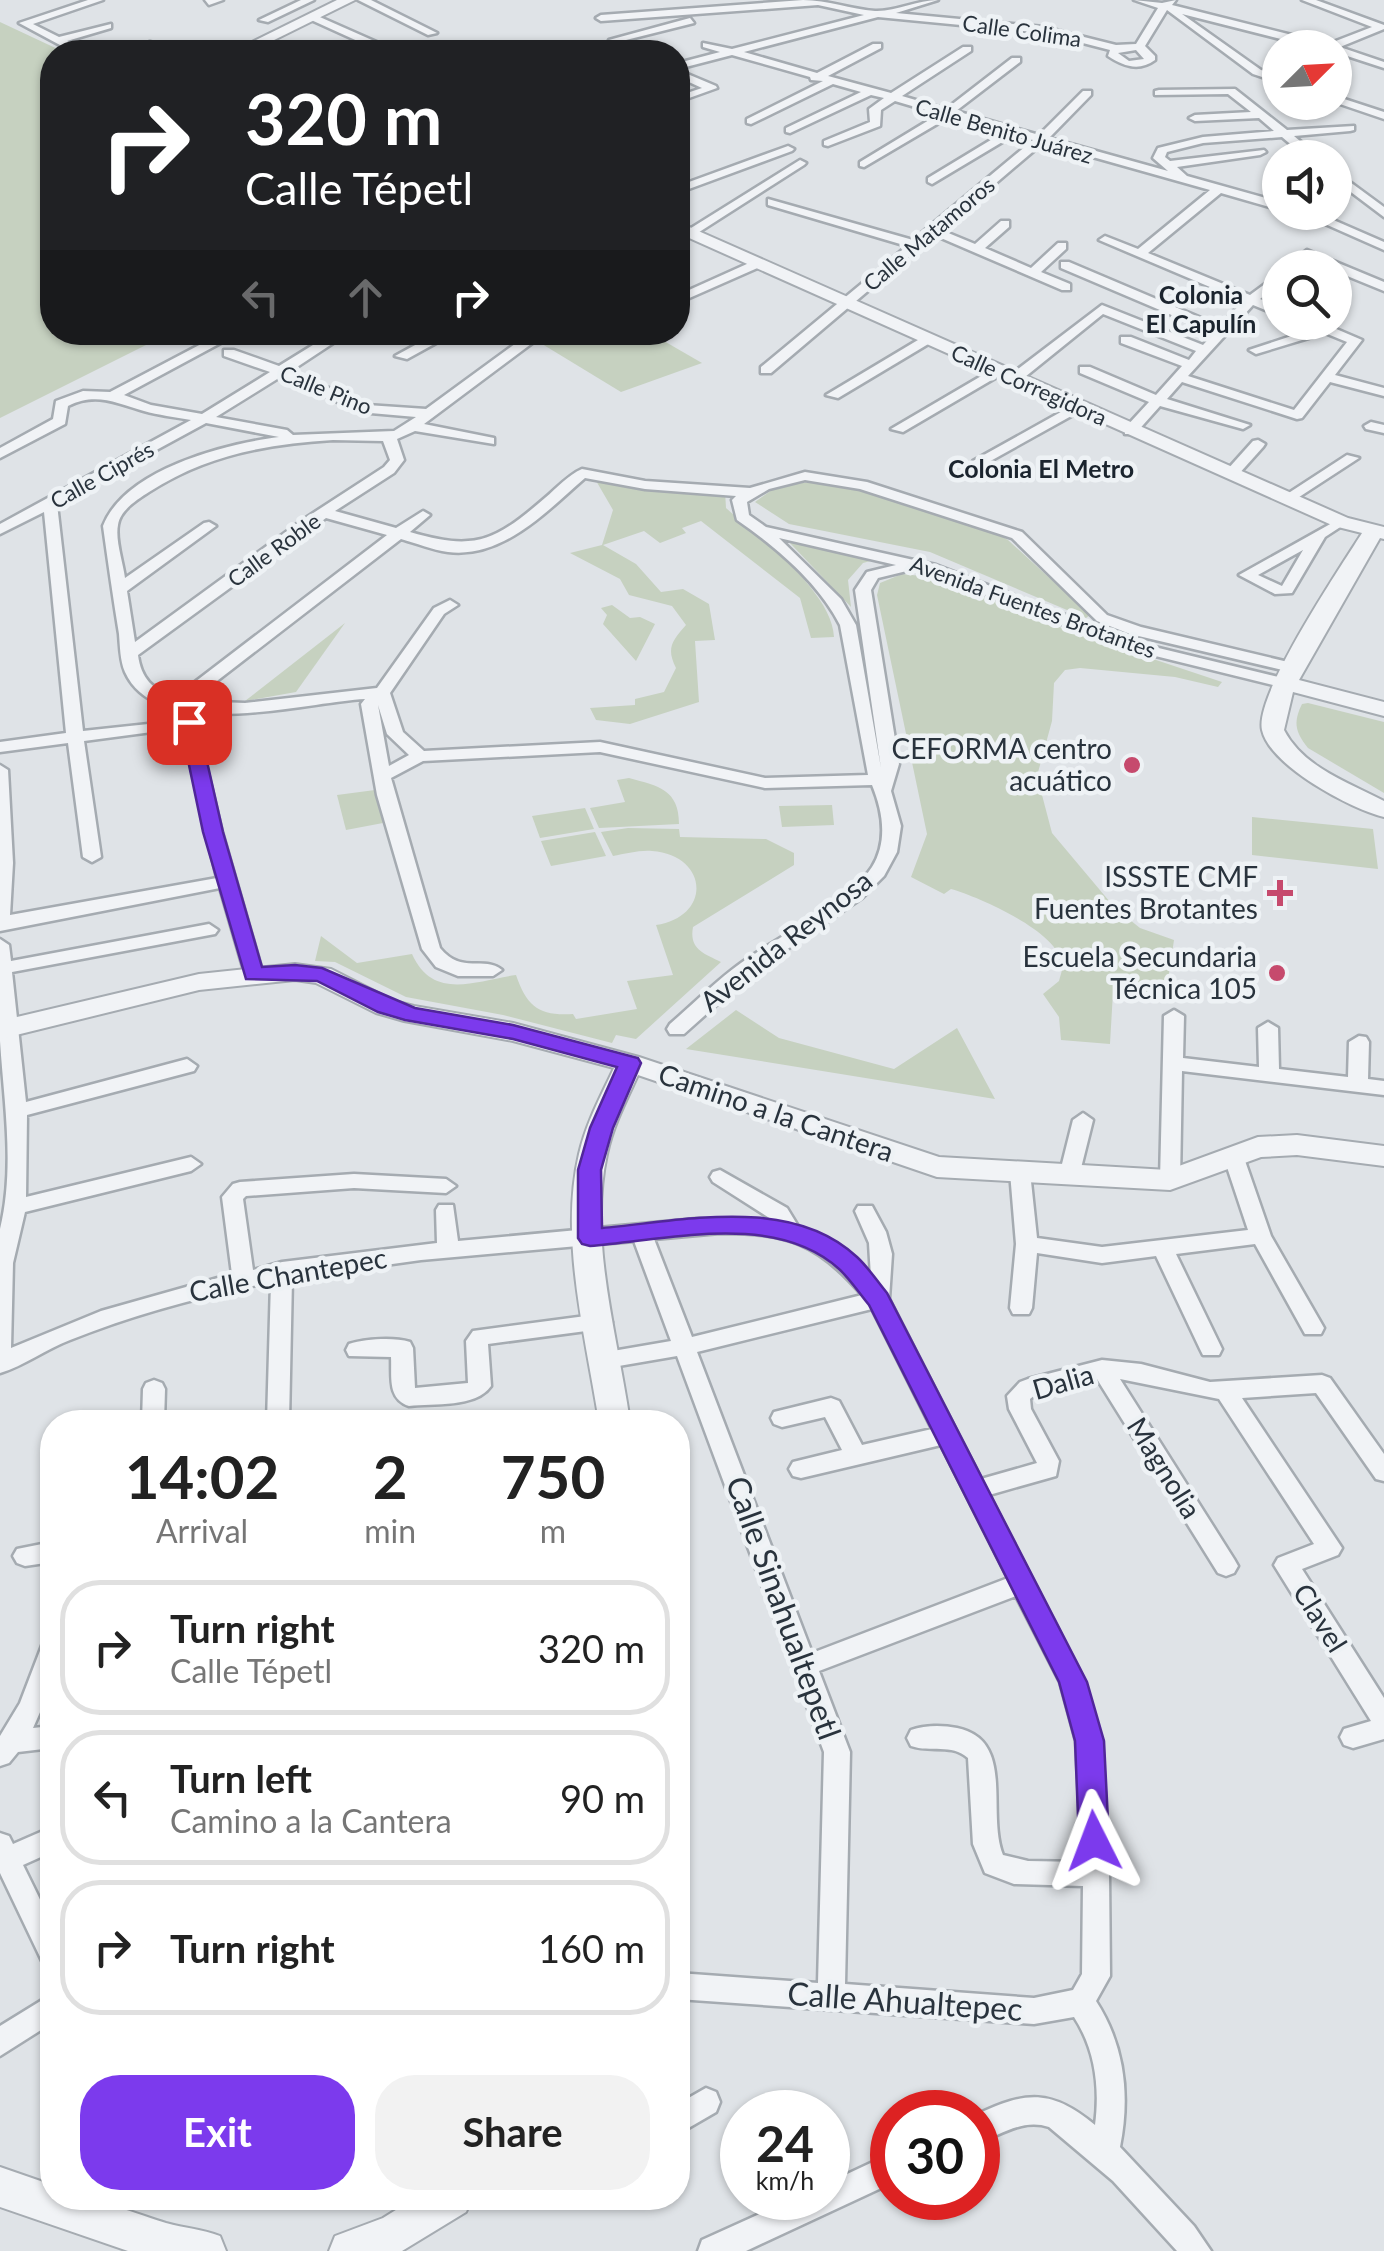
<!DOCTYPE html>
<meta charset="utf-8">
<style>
:root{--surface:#fff;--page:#f2f2f2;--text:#222;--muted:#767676;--line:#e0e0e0;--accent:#7c3aed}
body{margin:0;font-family:Lato,sans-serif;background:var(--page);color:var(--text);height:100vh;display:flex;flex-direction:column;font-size:38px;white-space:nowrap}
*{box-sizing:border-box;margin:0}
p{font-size:32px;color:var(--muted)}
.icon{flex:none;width:55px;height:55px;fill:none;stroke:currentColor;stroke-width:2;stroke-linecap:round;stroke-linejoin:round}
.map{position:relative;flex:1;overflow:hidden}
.panel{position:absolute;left:40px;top:1410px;width:650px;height:800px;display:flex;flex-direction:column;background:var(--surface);border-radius:40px;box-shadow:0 2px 8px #0004}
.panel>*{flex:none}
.guide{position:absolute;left:40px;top:40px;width:650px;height:305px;border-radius:40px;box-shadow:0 2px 8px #0004;background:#202124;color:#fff;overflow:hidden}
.needle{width:65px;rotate:66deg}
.fabs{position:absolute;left:1262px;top:30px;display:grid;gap:20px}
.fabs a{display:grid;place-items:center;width:90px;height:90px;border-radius:50%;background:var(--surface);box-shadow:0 2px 8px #0004;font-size:50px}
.speed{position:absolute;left:720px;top:2090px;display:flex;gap:20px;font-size:50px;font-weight:700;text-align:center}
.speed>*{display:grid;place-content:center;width:130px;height:130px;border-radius:50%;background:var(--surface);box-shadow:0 2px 8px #0004;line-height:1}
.speed small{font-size:25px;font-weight:400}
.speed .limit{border:15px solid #d22;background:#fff;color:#111}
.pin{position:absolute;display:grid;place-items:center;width:85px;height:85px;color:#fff;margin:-42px;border-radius:20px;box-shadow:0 5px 15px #0006}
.me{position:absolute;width:110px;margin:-55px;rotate:357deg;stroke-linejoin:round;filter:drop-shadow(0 0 8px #0008)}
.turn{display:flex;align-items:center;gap:35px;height:210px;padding:0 40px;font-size:45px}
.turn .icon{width:130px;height:130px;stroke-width:2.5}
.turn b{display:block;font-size:70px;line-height:85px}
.lanes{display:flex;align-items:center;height:95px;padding:0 40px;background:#0003;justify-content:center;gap:50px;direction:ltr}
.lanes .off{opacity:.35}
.eta{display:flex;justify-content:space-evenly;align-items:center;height:170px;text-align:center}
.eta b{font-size:60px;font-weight:700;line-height:70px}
.action{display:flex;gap:20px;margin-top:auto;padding:20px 40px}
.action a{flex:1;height:115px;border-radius:40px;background:var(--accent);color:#fff;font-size:40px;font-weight:700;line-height:115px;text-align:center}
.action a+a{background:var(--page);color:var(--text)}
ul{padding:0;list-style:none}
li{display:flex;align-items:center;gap:30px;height:135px;margin:0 20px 15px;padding:0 20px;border:5px solid var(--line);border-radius:40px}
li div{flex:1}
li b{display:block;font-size:38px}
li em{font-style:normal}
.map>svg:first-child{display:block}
.green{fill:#c6d1c0}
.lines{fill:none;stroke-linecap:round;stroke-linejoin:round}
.minor-casing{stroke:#a5abb1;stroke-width:5}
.tertiary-casing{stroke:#a5abb1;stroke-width:4}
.minor{fill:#f1f3f6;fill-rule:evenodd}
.tertiary{fill:#f1f3f6;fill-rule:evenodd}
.route{fill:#7c3aed;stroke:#51269a;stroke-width:2.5}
.poi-dot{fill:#c64a6d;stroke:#eef2f5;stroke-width:4}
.labels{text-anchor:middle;stroke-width:9;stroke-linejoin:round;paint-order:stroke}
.far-street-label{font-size:22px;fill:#29333d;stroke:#eef2f5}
.far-neighbourhood-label{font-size:25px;font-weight:bold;fill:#1b242e;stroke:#eef2f5}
.poi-label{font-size:28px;fill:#29333d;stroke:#eef2f5;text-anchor:end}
.street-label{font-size:28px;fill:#29333d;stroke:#eef2f5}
.near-street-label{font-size:32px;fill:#29333d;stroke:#eef2f5}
</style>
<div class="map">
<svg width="1384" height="2251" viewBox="0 0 1384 2251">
<rect width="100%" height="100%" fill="#dfe3e7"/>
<g class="green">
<path d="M0 22 64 52H52V332L170 333 0 418Z"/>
<path d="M524 333H650L702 363 621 392Z"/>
<path d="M595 479 669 487 671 492 725 491 726 508C759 538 832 591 834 637L811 638 800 598 701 521 682 528 686 533 660 543 644 531 603 545 636 564 661 592 683 589 709 604 715 640 695 641 699 702 630 724 596 720 590 708 635 705V699L664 692 676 668C666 648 672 641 686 625L672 606 629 595 620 579 570 553 602 545 613 510Z"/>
<path d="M815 481 846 485 992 531 1008 540 1090 615 1086 618 930 552 789 524 755 502 776 487Z"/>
<path d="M789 542 874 560 863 563 848 580 851 607Z"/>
<path d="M902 574 941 578 1069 631 1222 682 1218 687 1175 677 1080 668 1065 670 1054 683 1052 721 1037 776 1052 833 1115 908 1140 928 1174 940 1165 1000 1113 992 1110 1044 1061 1040 1059 1017 1043 994 1059 981C1060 976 1063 970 1062 965 1060 932 979 897 951 889L944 894 911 877 927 834 877 595 880 583Z"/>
<path d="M612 605 630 618 640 617 655 624 636 661 603 624 607 615 601 608Z"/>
<path d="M345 623 296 692 245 701Z"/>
<path d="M1308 703 1384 722V793L1308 748C1295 732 1293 722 1302 704Z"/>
<path d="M629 778C659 786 679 790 679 824L599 828 590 808 625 802 617 780Z"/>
<path d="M375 790 383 823 346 830 337 795Z"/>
<path d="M832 805 834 825 782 827 779 806Z"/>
<path d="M585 808 594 829 540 838 532 816Z"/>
<path d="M1252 817 1373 829 1378 869 1252 855Z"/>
<path d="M628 828 679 829 680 837 766 839 794 853V865L693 927C689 949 703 953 721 962L636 1039 616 1035 612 1043 503 1015 406 997 335 962 315 961 321 936 357 963 412 954C433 1001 475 981 516 975 527 1007 539 1016 573 1014L576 1019 637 1009 627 981 673 975 656 925C713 916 708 855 652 851 639 850 625 854 613 856L601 832Z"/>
<path d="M595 832 606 856 551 866 541 841Z"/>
<path d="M736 1010 779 1038 894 1069 957 1028 995 1099 686 1049Z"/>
</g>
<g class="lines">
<defs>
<g id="minor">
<path d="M88 0H103L33 24 59 37 111 24V28L67 41 85 52H73L19 23Z"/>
<path d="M205 0H223L209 5Z"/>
<path d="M301 0H314L268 22 259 20Z"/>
<path d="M358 0H371L437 33 428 35Z"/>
<path d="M803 0C828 0 850 9 875 11 895 12 917 0 938 0L896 13 1044 27 1116 45 1136 44 1158 8 1134 0 1162 3 1176 0 1172 5 1328 44 1372 27 1302 0H1316L1384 25V29L1340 47 1384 62V68L1335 52V48H1316L1182 14 1261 70 1280 76V83L1253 74 1167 10 1145 46 1155 56V60C1139 72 1123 66 1108 56L1110 50 1044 33 878 17 744 52 817 73 873 44H881V48L828 76 891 93 963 47H971V51L902 96 946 109 1012 58H1020V62L956 111 1039 135 1083 91H1091V95L1049 138 1168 171 1153 158 1158 148 1203 137 1274 131 1259 118 1195 121 1189 118 1195 115 1251 112 1228 94 1155 95V91L1159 90 1235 89 1287 130 1354 126V130L1350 131 1294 136 1320 158H1307L1282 137 1203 143 1167 152 1165 157 1170 161 1264 150 1266 152 1260 155 1177 167 1187 176 1280 202V210L1221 193 1148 253 1250 295 1280 273V283L1260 299 1280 307V316L1253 305 1188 376 1294 410 1347 342 1325 333 1256 354 1249 350 1313 329 1301 322H1320L1362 340 1335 375 1384 388V396L1330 382 1302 418 1297 419 1182 382 1167 399 1250 425 1243 429 1160 406 1135 434H1125V428L1149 402 1080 373V367H1090L1156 395 1182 366 1121 343V337H1131L1189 360 1196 351 1103 314 1020 381H1010V375L1102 305 1203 345 1214 333 1061 268V262H1069L1220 326 1243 301 1099 240 1105 236 1138 249 1210 190 1043 143 941 230 975 244 1001 221H1009V227L985 248 1031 268 1058 243H1066V249L1041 272 1070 284V290H1062L934 235 771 373H761V367L907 246 768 205V199L913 240 1033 140 1014 135 932 184 928 182V178L1004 132 949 117 864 167 860 166V162L939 114 895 101 881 110 880 126 828 146 824 145V141L870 122 869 109 884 98 871 95 790 133 786 132V128L861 92 833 84 751 124 747 123V119L823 81 811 80 810 77 732 55 678 69V63L720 52 703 47V43L732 49 864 15 818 5 601 21 596 18 601 15ZM1136 50 1144 59 1129 61 1118 53Z"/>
<path d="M313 14 381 44 382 46 373 48 309 19Z"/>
<path d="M690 18 694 23 614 43 609 40Z"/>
<path d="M150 42 154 43V47L134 52H119Z"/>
<path d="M272 44 276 45V49L256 52Z"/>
<path d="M678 70 716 86 717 88 678 102V96L702 88 678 77Z"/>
<path d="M1335 96 1384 112V119L1334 102Z"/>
<path d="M788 146 794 149 792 151 678 193V186Z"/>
<path d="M800 160 806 163 804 165 693 236 683 233Z"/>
<path d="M1335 171 1384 207V217L1335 180Z"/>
<path d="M1298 212H1315L1384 242V250Z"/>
<path d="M1307 250 1384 282V291L1335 271V268L1308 259 1299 268H1285Z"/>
<path d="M758 259 764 263 762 266 678 303V295Z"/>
<path d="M224 332H241L124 395 151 405 202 414 270 372 224 356V350H234L279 366 334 332H350L291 371 367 405 426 409 519 341 509 332H524L535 341 424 424 494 438V444L415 431 397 439 404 460 394 473 335 511 396 528 423 511 430 515 410 532C475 551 494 542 545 498 557 488 568 475 582 469L645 481 750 488 805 472 867 482 1022 532 1107 615 1141 627 1301 665 1303 668 1295 673 1130 634 1097 621 1012 538 860 489 805 480 769 489 747 502 749 515 766 527 936 565 1138 643 1291 680 1293 683 1285 688 1127 649 926 572 915 569 878 578 871 590 899 764 891 791 901 826 897 852 884 876 862 898 751 974 684 1034H670L667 1029 670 1024C693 1004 716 981 741 963 776 938 849 902 872 867 888 841 883 812 872 785L765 788 600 752 423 761 391 778 440 948C462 975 484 955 502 970L493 976H458L436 967 422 949 377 795 361 704 365 699C305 702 157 744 125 672 120 661 120 646 119 634 113 598 108 562 103 526 125 469 225 444 279 437L206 423 57 504 83 731 195 719 222 832 263 974 254 980 245 974 220 888 0 931V765L8 770 13 863 10 915 217 878 182 728 84 741 101 857 92 862 83 857 68 743 0 752V742L66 733 44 512 0 534V524L191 420C175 417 158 415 144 411 116 403 96 392 68 406L65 424 0 458V448L53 419 56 401 83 391 110 392ZM282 376 359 412 416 417 394 431 293 435 287 430 216 417ZM333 440 383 441 390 460 384 467 301 521 135 642 127 591 216 526 209 522 204 523 125 578C123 562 115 540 118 525 120 510 138 499 149 492 206 455 267 444 333 440ZM585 478 645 489 736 496 732 500 737 520C776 547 818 582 840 625L868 775 765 778 600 742 424 751 403 732 390 693 444 614 458 605 450 600 434 608 377 688 245 703 191 701 401 539C416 543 432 550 448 552 503 559 548 510 585 478ZM326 518 387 535 174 698C153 689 141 679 138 655ZM779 538 896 565 867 572 855 590 881 768 856 625 841 599ZM378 705 387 734 409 755 389 766Z"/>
<path d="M439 332H456L407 359 395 356Z"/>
<path d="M923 337 935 340 838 398 826 395Z"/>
<path d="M995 368 1007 371 903 432 891 429Z"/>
<path d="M1077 403 1084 407 1082 410 985 464 973 461Z"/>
<path d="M1371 422 1384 425V433L1366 429 1364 426Z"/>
<path d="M1258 440 1265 444 1263 447 1237 476H1227V470L1253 441Z"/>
<path d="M1347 455 1359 458 1293 501 1281 498Z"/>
<path d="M1341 518 1348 522 1325 537 1292 593 1275 594 1239 575ZM1303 550 1282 586 1258 575Z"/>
<path d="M209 924 218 930 215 934 12 972 26 1102 187 1059 197 1066 194 1071 27 1115 26 1197 191 1157 201 1164 191 1171 25 1212 13 1263 11 1348 101 1311 232 1274 222 1197 233 1184 240 1182 354 1174 446 1179 456 1186 446 1193 354 1188 246 1196 243 1199 253 1270 282 1262 437 1243 436 1210 439 1205H453L458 1241 696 1219 774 1221 713 1182 710 1177 713 1172 720 1170 787 1208 798 1226 836 1243 871 1277 869 1243 855 1211 858 1206H872L886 1232 892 1254 889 1299 981 1479 1037 1463 1009 1409 1007 1396 1020 1382 1028 1379 1102 1360 1141 1364 1210 1382 1322 1375 1330 1378 1384 1454V1481L1376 1479 1316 1393 1242 1398 1342 1548 1338 1555 1302 1569 1384 1698V1739L1353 1748 1344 1745 1340 1737 1344 1729 1371 1721 1274 1565 1278 1558 1314 1544 1219 1399 1120 1379 1234 1559 1238 1566 1234 1573 1226 1576 1218 1573 1097 1379 1035 1395 1030 1399 1031 1409 1059 1461 1056 1476 989 1495 1084 1681 1102 1741 1109 1874 1110 1976 1096 2001C1125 2046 1130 2097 1120 2147L1194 2226 1211 2251H1177L1113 2181 1049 2127C1023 2118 1001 2135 978 2143V2114C1026 2091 1052 2089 1095 2125 1100 2087 1095 2049 1074 2017L1034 2024 678 1999V1973L818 1983 824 1752 677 1356 607 1368 599 1366 596 1360 599 1354 607 1352 671 1341 634 1241 421 1260 292 1278 289 1422H267L271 1282C203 1296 134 1314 70 1340 46 1349 24 1366 0 1373V1229C15 1168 4 1103 0 1041 0 1008 0 973 0 939L9 945 11 961ZM720 1233C787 1233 818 1243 862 1295L692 1337 654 1239ZM872 1309 932 1429 862 1445 839 1401 831 1398 774 1412 771 1418 774 1424 782 1427 825 1417 842 1450 793 1462 789 1469 793 1476 801 1478 941 1445 1008 1578 812 1653 697 1352ZM1016 1596 1060 1682 1076 1741 1082 1862 1028 1861 1003 1855C986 1812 1016 1740 957 1728 943 1725 925 1725 911 1730L907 1738 911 1746C931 1753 951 1743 968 1758L973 1844 985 1873 1014 1884 1083 1886 1082 1974 1073 1990 1034 1998 845 1984 850 1752 819 1671Z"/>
<path d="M1174 1010 1184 1016 1183 1058 1259 1067 1258 1028 1268 1022 1278 1028 1279 1069 1348 1077 1349 1042 1359 1036 1366 1037 1369 1042 1368 1079 1384 1081V1095L1182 1071 1180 1180 1177 1185H1163L1160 1180 1164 1016Z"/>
<path d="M1083 1113 1093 1120 1079 1176 1069 1183 1059 1176 1073 1120Z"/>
<path d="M1233 1148 1243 1155 1271 1236 1324 1328 1321 1334H1305L1255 1244 1176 1254 1222 1349 1219 1355H1203L1200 1349 1156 1256 1102 1263 1037 1253 1032 1308 1029 1314H1013L1010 1308 1016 1244 1010 1172 1013 1167 1020 1165 1030 1172 1037 1238 1102 1247 1248 1230 1223 1155Z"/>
<path d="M601 1314 609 1316 612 1322 609 1328 488 1344 491 1386C476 1408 434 1403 409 1406 387 1399 392 1376 391 1357L349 1356 346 1350 349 1344C366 1339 393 1337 410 1342L413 1348 415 1388 468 1383 466 1341 473 1331Z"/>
<path d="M154 1380 162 1383 165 1389 164 1422H142L143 1389 146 1383Z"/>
<path d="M52 1542V1562L25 1566 17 1563 13 1556 17 1549Z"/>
<path d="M52 1639V1685L33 1728 52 1726V1748L18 1752 9 1763 0 1766V1736L20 1703 43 1643Z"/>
<path d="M52 1827V1852L23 1865 52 1924V1965L42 1961 0 1873V1833L9 1836 13 1844Z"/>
<path d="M52 1994V2023L0 2056V2026Z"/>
<path d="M706 2088 716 2092 720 2102 716 2112 678 2134V2104Z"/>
<path d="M892 2153V2183L746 2251H698L702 2240 795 2198H828V2183Z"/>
</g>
<g id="tertiary">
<path d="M337 0H355L264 45 252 42Z"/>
<path d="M678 222 1348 518 1384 527V539L1380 538 1299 680 1384 702V716L1293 692 1284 730C1304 768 1348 782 1384 801V817C1351 809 1270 766 1262 730 1254 695 1340 568 1362 533L1334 526 678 233Z"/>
<path d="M295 964 331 969 394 1001 414 1006 513 1023 639 1057 939 1157 1168 1170 1258 1137 1297 1135 1384 1146V1166L1297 1155 1261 1157 1170 1190 937 1177 638 1075C626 1101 613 1126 607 1154 588 1241 618 1336 630 1422H599C586 1338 559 1239 579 1154 586 1123 601 1096 614 1068L513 1041 404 1021 376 1013 316 983 295 980 199 990 0 1039V1021L199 974Z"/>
<path d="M0 2167 52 2185V2198C101 2198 122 2209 166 2223 184 2228 202 2229 220 2236L226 2251H128L0 2207Z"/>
<path d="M415 2198H472L466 2212 402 2251H329L335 2236 383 2218Z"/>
</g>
</defs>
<use href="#minor" class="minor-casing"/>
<use href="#tertiary" class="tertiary-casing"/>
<use href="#minor" class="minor"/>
<use href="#tertiary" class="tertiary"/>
</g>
<path class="route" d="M189 716 198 722 223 832 262 967 295 965 322 968 415 1008 513 1025 638 1058 641 1063 613 1128 601 1170 602 1228C683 1221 791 1195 857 1257 868 1267 877 1281 887 1293L1087 1682 1104 1741 1109 1841 1105 1850 1094 1854 1084 1850 1079 1841 1075 1741 1059 1682 869 1305C859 1293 850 1279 839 1269 775 1211 668 1240 590 1246L582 1244 578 1238V1170L590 1128 617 1067 513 1039 405 1020 378 1012 317 981 246 979 203 832 180 722Z"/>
<g class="poi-dot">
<circle cx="1132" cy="765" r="10"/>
<path d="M1275 878h10v10h10v10h-10v10h-10v-10h-10v-10h10z"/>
<circle cx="1277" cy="973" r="10"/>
</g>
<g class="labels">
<g class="far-street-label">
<text transform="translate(1022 31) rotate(8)" y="8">Calle Colima</text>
<text transform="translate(1004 131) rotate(16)" y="8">Calle Benito Juárez</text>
<text transform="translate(929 234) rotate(-40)" y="8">Calle Matamoros</text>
<text transform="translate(1029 385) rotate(24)" y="8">Calle Corregidora</text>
<text transform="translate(326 390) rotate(22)" y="8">Calle Pino</text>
<text transform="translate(102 475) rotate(-29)" y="8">Calle Ciprés</text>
<text transform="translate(274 550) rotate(-36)" y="8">Calle Roble</text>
<text transform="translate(1033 607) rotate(20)" y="8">Avenida Fuentes Brotantes</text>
</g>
<g class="far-neighbourhood-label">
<text x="1201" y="304">Colonia<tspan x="1201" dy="29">El Capulín</tspan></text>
<text x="1041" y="478">Colonia El Metro</text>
</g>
<g class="poi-label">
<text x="1112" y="759">CEFORMA centro<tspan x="1112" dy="32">acuático</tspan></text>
<text x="1258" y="887">ISSSTE CMF<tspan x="1258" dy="32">Fuentes Brotantes</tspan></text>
<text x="1257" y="967">Escuela Secundaria<tspan x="1257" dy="32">Técnica 105</tspan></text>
</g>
<g class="street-label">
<text transform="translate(786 941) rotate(-38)" y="10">Avenida Reynosa</text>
<text transform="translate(776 1113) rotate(19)" y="10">Camino a la Cantera</text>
<text transform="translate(288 1275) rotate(-10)" y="10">Calle Chantepec</text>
<text transform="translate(1063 1382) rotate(-16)" y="10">Dalia</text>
<text transform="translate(1164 1468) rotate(58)" y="10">Magnolia</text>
<text transform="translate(1320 1618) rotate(58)" y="10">Clavel</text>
</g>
<g class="near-street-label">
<text transform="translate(783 1608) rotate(70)" y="11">Calle Sinahualtepetl</text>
<text transform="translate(905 2002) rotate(4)" y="11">Calle Ahualtepec</text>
</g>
</g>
</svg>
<div class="fabs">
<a><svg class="needle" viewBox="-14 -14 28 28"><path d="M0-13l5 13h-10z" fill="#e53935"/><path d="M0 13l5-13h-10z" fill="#767676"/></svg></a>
<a><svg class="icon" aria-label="sound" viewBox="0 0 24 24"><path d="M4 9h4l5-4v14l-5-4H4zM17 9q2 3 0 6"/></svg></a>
<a><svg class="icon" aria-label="search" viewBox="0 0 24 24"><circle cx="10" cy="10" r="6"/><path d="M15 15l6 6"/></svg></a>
</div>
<div class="speed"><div>24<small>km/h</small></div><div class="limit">30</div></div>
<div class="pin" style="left:189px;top:722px;background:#d93025"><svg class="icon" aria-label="arrive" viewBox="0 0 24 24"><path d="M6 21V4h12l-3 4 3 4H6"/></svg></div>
<svg class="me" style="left:1094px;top:1841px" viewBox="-20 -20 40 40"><path d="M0-17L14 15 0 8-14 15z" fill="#7c3aed" stroke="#fff" stroke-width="4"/></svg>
<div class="guide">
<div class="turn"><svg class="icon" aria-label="right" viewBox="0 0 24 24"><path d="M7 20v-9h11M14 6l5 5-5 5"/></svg><div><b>320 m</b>Calle Tépetl</div></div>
<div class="lanes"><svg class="icon off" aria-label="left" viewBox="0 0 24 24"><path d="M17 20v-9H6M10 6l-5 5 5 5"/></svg><svg class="icon off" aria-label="ahead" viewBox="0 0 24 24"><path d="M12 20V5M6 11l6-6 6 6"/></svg><svg class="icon" aria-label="right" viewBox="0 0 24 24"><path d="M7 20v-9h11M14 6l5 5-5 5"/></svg></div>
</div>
<section class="panel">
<div class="eta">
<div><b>14:02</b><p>Arrival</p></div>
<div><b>2</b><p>min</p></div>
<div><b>750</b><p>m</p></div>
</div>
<ul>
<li><svg class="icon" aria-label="right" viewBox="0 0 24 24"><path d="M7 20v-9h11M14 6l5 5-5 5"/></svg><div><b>Turn right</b><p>Calle Tépetl</p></div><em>320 m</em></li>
<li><svg class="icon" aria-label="left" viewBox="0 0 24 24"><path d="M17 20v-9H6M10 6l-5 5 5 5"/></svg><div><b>Turn left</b><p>Camino a la Cantera</p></div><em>90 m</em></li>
<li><svg class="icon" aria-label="right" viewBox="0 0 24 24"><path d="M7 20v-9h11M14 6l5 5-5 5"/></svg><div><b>Turn right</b></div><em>160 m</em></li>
</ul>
<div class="action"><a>Exit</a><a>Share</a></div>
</section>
</div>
